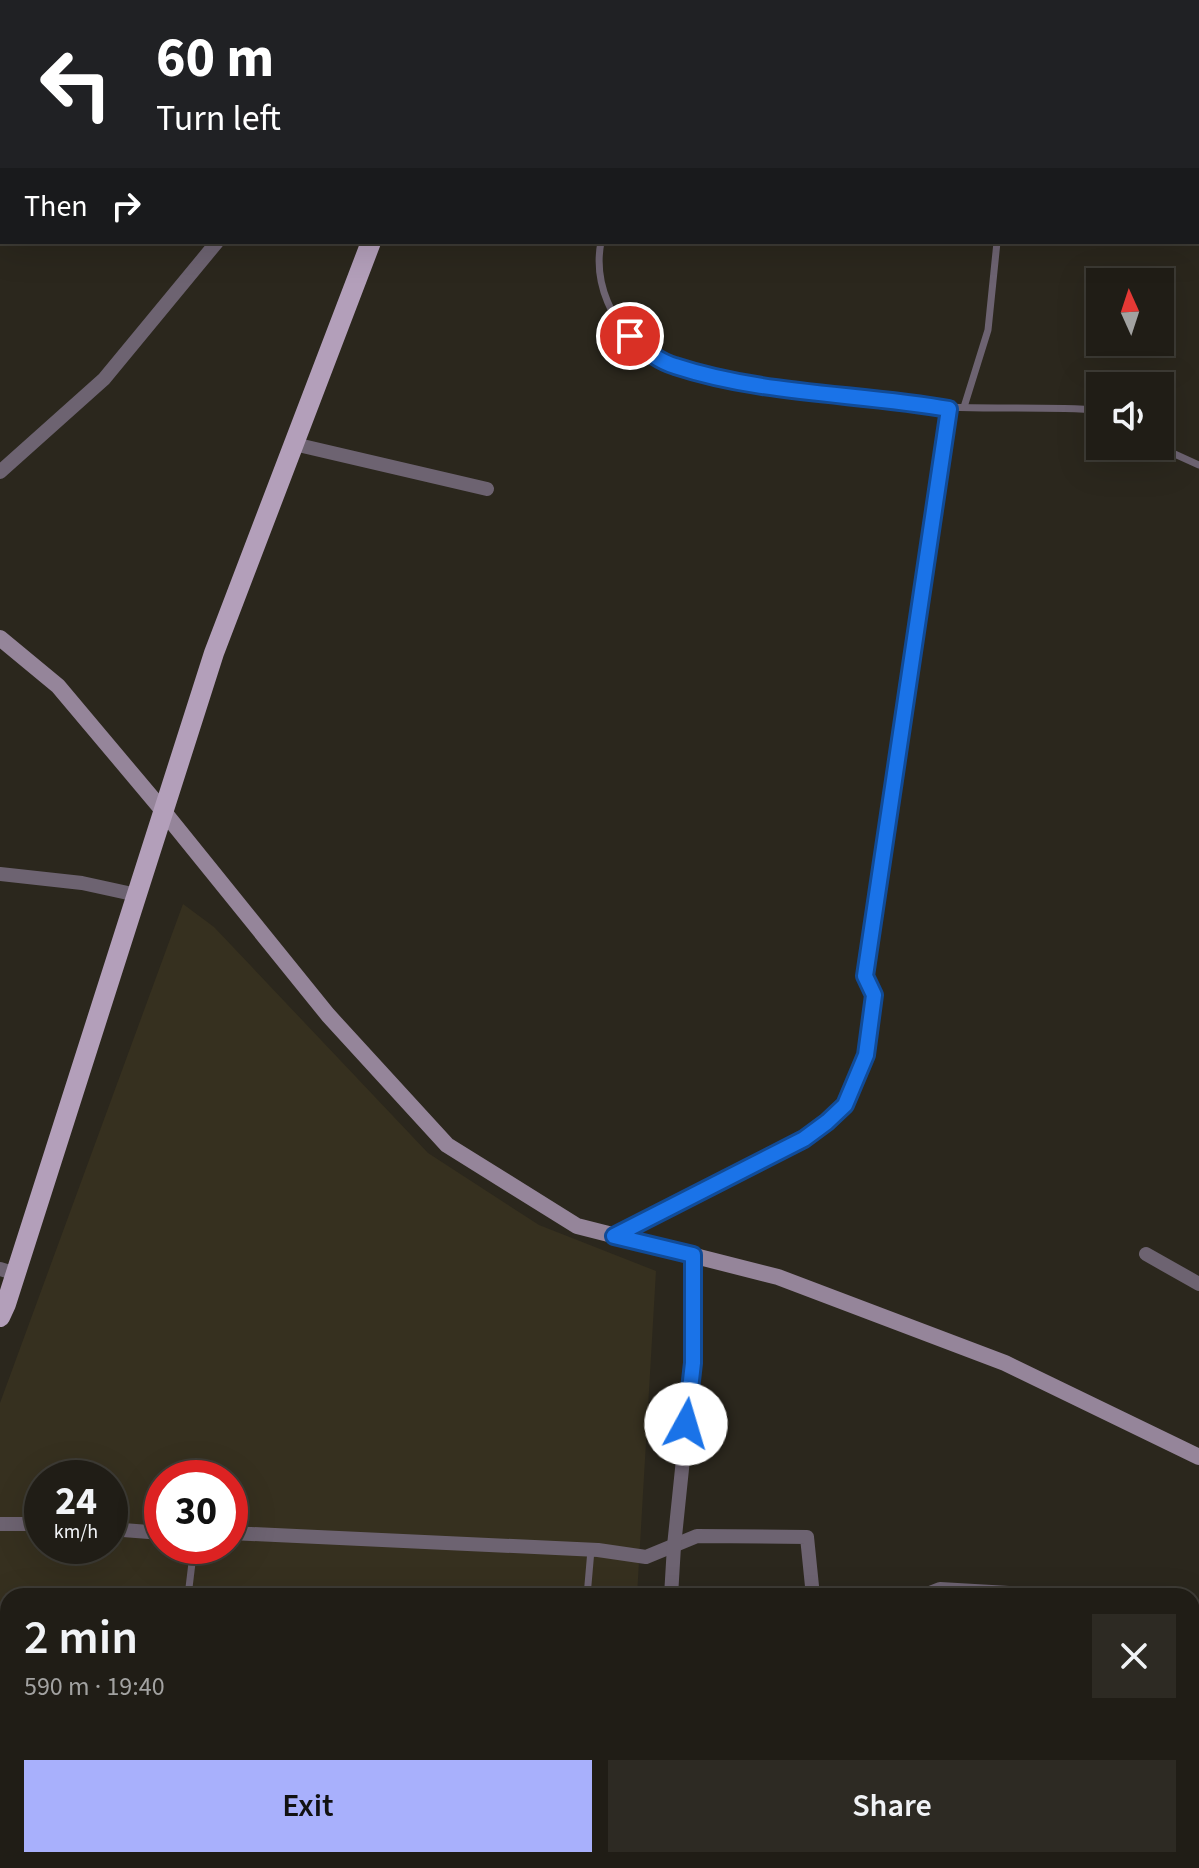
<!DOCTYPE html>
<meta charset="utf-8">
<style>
:root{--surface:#201d16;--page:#2d2a23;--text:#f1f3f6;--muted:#a2a2a1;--line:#3d3b35;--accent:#a8b0fc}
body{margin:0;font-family:"Source Sans 3",sans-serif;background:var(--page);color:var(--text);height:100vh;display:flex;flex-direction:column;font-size:30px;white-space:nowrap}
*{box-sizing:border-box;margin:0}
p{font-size:26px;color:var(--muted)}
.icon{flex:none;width:44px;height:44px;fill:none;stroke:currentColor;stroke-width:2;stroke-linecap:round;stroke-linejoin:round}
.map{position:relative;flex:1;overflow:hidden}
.sheet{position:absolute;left:0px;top:1588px;width:1200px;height:280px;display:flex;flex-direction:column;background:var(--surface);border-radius:24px 24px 0 0;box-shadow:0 8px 32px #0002,0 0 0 2px var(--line)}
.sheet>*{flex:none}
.top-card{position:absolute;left:0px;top:0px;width:1200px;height:244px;box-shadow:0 8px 32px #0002,0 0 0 2px var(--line);background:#202124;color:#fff;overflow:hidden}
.needle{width:52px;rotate:357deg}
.tools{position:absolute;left:1086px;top:268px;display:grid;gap:16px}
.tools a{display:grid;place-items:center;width:88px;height:88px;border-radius:0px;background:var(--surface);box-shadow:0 8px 32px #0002,0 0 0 2px var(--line);font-size:40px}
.speed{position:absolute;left:24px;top:1460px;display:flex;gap:16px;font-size:40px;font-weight:700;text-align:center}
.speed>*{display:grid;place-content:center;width:104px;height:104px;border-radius:50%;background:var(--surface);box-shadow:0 8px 32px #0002,0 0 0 2px var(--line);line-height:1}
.speed small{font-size:20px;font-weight:400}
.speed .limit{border:12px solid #d22;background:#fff;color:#111}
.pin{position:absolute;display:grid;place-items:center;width:68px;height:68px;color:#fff;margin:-34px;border:4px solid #fff;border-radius:50%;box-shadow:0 2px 8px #0007}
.me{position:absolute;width:88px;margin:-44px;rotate:6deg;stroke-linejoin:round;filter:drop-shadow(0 0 6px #0008)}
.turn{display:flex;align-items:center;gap:28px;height:168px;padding:0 24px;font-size:36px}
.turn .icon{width:104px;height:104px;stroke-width:2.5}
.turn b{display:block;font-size:56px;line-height:68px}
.then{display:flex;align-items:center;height:76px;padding:0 24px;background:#0003;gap:16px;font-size:30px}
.round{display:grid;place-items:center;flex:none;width:84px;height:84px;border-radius:0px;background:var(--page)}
.headline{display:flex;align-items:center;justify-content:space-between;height:136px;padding:0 24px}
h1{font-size:48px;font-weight:600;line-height:60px}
.button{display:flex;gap:16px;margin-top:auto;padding:16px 24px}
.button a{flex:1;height:92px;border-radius:0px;background:var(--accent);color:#111;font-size:32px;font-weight:600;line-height:92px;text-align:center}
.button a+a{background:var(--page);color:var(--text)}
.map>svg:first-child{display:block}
.built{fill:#36301f;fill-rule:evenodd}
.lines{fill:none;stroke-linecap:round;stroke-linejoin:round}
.lane{stroke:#6d6371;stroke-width:7}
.street{stroke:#6d6371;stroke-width:14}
.secondary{stroke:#95859a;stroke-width:16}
.primary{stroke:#b39fba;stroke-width:20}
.route-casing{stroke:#114b97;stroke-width:20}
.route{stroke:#1a73e8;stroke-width:14}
</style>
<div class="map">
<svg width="1199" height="1868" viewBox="0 0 1199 1868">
<rect width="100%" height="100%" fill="#2b271d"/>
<path class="built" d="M183 904 214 927 428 1153 539 1225 656 1271 637 1596H8V1860H621V1868H0V1403ZM42 1478H110V1546H42ZM162 1478H230V1546H162Z"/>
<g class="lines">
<g class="lane">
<path d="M587 0 589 2"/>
<path d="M678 0V2"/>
<path d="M841 0 843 2"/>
<path d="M601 242C593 283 612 324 644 350 675 375 738 381 778 387 826 393 875 403 923 406 982 410 1041 406 1100 410"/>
<path d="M964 407 988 330 997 242"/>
<path d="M1157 446 1199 465"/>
<path d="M874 995 865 976 949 409 939 407"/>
<path d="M188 1596 194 1546"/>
<path d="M587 1596 591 1550"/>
<path d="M0 1610 8 1607"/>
<path d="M227 1868 228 1860"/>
<path d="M564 1868 565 1860"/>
</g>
<g class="street">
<path d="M294 444 487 489"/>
<path d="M0 472 104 379 217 242"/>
<path d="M0 874 82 883 137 895"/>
<path d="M614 1236 804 1139C817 1129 831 1120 842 1107 864 1082 870 1028 874 995"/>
<path d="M1146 1254 1199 1284"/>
<path d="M0 1269 16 1274"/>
<path d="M0 1524H42"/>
<path d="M110 1529 162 1533"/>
<path d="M230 1533 598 1550 646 1557 697 1536 807 1537 813 1596"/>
<path d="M671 1596 674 1546 693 1363V1255"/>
<path d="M922 1596 940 1589 1061 1596"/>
<path d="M667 1860 676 1868"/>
<path d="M761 1860V1868"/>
<path d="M1073 1860 1075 1868"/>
</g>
<path class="secondary" d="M0 638 58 686 164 812 328 1015 447 1145 577 1226 778 1277 1005 1363 1199 1457"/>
<g class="primary">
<path d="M462 2 463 0"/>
<path d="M0 1317 6 1304 214 653 371 242"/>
</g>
</g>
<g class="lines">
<defs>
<path id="route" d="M630 336C643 349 658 361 675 366 763 395 859 393 949 409L865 976 874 995 866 1055 845 1105 827 1122 804 1139 614 1236 693 1255V1363L686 1424"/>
</defs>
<use href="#route" class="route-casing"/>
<use href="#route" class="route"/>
</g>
</svg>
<div class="tools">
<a><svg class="needle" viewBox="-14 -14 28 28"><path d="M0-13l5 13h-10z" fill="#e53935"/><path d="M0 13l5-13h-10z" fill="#a2a2a1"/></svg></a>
<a><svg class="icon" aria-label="sound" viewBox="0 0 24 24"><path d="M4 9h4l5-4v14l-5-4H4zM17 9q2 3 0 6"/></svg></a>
</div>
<div class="speed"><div>24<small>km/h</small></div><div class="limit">30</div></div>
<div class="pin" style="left:630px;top:336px;background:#d93025"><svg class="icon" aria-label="arrive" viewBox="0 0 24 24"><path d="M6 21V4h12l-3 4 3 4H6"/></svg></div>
<svg class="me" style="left:686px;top:1424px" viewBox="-20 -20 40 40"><circle r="19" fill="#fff"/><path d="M0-13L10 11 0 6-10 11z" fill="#1a73e8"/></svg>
<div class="top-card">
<div class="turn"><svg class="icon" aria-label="left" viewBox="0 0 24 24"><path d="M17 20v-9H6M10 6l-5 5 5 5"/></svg><div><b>60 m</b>Turn left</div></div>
<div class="then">Then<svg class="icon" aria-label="right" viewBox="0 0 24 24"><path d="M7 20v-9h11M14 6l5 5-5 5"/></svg></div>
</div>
<section class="sheet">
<div class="headline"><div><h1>2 min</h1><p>590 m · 19:40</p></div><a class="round"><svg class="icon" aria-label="close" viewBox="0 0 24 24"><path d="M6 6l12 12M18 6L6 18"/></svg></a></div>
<div class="button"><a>Exit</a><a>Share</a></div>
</section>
</div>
